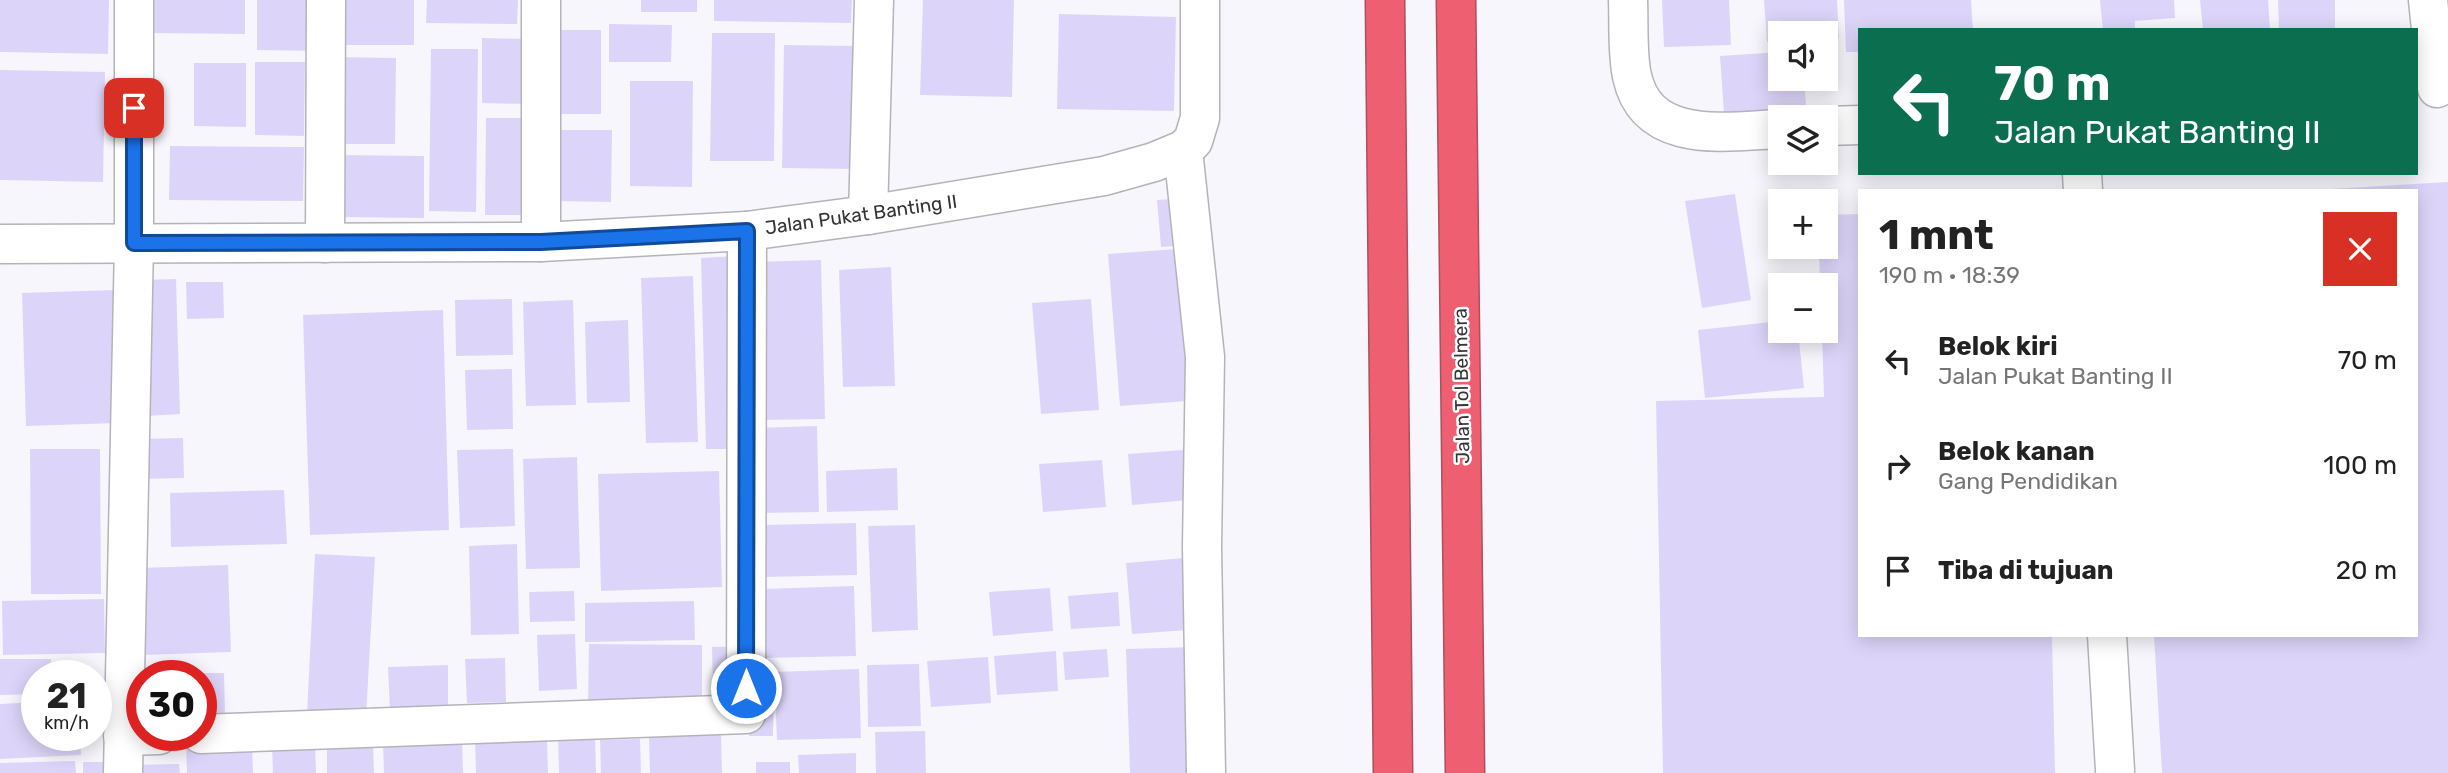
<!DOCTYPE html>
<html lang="id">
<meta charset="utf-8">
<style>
:root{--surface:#fff;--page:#f2f2f2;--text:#222;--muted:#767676}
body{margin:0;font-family:Rubik,sans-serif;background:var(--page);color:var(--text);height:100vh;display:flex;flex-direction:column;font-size:26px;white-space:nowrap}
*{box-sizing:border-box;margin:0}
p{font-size:23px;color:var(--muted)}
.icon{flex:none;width:38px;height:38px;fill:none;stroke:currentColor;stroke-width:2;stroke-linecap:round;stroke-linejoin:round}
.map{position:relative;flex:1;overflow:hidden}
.sheet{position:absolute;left:1858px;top:189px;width:560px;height:448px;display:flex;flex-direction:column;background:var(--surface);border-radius:0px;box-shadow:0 4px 18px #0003}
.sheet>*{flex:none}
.banner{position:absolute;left:1858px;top:28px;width:560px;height:147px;border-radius:0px;box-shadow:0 4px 18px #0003;background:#0b6e4f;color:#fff;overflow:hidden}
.buttons{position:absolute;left:1768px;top:21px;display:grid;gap:14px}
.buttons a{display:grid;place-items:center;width:70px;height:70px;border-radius:0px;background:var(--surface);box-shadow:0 4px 18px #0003;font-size:35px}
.speed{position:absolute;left:21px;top:660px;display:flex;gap:14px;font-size:35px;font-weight:700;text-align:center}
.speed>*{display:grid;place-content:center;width:91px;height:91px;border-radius:50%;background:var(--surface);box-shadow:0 4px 18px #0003;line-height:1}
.speed small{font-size:18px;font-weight:400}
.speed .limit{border:10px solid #d22;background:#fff;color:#111}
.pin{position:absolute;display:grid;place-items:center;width:60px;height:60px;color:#fff;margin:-30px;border-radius:14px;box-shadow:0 4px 10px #0006}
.me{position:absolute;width:77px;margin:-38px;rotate:0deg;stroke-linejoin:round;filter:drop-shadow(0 0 5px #0008)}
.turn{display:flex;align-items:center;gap:24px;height:147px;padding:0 21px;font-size:32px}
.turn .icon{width:91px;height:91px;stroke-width:2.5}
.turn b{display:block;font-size:49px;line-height:60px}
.round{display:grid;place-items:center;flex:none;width:74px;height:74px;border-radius:0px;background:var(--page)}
.head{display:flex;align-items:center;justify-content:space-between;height:119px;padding:0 21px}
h1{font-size:42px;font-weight:700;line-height:52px}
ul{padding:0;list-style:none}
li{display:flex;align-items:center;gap:21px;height:105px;padding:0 21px}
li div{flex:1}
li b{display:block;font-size:26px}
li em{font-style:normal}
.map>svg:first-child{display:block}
.building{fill:#ddd5f9}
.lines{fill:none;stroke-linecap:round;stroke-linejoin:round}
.minor-casing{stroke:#b4b3ba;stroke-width:41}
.highway-casing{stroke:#ad505d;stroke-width:41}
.minor{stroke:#fff;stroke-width:38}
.highway{stroke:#ee5f72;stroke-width:38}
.route-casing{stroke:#114b97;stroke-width:18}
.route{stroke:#1a73e8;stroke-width:12}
.labels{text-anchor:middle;stroke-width:5;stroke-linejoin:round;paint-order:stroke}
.street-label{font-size:19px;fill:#343436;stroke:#fff}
</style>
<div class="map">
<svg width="2448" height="773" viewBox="0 0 2448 773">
<rect width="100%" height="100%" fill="#f7f6fd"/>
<g class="building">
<path d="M0 0H109L108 54 0 52Z"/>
<path d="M151 0H245V34L151 33Z"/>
<path d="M257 0H321L320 51 257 50Z"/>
<rect x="339" y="0" width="75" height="45"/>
<path d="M427 0H518L517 24 426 23Z"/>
<rect x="641" y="0" width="56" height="12"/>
<path d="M714 0H852L851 23 714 21Z"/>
<path d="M923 0H1014L1012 97 920 95Z"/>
<path d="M1662 0H1729L1731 45 1664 47Z"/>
<path d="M1764 0H1837L1839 38 1825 39V33H1780V41L1767 42Z"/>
<path d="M1844 0H1971L1973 30H1860V52H1846Z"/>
<path d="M2100 0H2174L2175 18 2135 21V30H2103Z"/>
<path d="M2200 0H2268L2270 30H2203Z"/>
<path d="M2278 0H2335V30H2279Z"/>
<path d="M1059 14 1176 17 1174 111 1057 109Z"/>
<path d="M609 24 672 25 671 62H609Z"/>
<path d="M554 30H601V114H553Z"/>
<path d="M712 33H775L774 161H710Z"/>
<path d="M482 38 525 39 524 104 482 103Z"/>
<path d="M784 45 856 46 855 169 782 168Z"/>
<path d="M431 49H478L476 212 429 211Z"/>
<path d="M1780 52V79H1804L1807 117H1780L1725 128 1720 56Z"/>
<path d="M333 57 396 58 395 144H332Z"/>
<path d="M255 62H305L304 136 255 135Z"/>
<path d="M194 63H246V127L194 126Z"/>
<path d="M0 70 105 72 103 182 0 180Z"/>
<path d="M630 81H693L692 187 630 186Z"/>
<path d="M486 118H529L528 215H485Z"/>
<path d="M557 130H612L611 202 556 201Z"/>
<path d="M170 146 304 147 303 201 169 200Z"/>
<path d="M336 155 424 156V218L335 217Z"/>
<path d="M2448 182V773H2162L2154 635H2417V191H2330V189Z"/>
<path d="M1735 194 1751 300 1702 308 1685 201Z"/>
<path d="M1187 198 1190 245 1161 247 1157 200Z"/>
<path d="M1860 214V635H2052L2055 773H1663L1656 401 1824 397 1822 331H1825V285H1820L1819 247H1825V215Z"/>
<path d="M1190 248 1201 400 1120 406 1108 254Z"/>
<path d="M736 256 741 449H706L701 258Z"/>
<path d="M821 260 825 419 758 420 753 262Z"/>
<path d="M891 267 895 386 843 387 839 270Z"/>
<path d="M693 276 698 442 646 443 641 278Z"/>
<path d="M176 279 180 414 145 416 141 280Z"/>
<path d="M186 282H223L224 318 187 319Z"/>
<path d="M114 290 118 423 26 426 22 293Z"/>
<path d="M512 299 513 355 456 356 455 300Z"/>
<path d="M1091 299 1099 410 1041 414 1032 303Z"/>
<path d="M573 300 576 405 526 406 523 302Z"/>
<path d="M443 310 449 530 310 535 303 315Z"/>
<path d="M628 320 630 402 587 403 585 322Z"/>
<path d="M1780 321V331H1798L1804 388 1705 398 1698 330Z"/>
<path d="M512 369 513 429 467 430 465 370Z"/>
<path d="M817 426 819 512 760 513 758 428Z"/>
<path d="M183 438 184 478 139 479 138 439Z"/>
<path d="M30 449H100L101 594H31Z"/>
<path d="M513 449 515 526 460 528 457 450Z"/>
<path d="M1196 449 1200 499 1132 505 1128 454Z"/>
<path d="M577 457 580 568 526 569 523 459Z"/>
<path d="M1102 460 1106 507 1043 512 1039 464Z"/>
<path d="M897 468 898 510 827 512 826 471Z"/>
<path d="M719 471 722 587 601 591 598 474Z"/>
<path d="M284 490 287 544 171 547 170 493Z"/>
<path d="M856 523 857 575 762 577 761 525Z"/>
<path d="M915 525 918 630 872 632 868 526Z"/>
<path d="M517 544 519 634 471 635 469 546Z"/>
<path d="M315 554 375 557 366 717 307 714Z"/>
<path d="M1196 557 1202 629 1132 634 1126 563Z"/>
<path d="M228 565 231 652 142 655 140 568Z"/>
<path d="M854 586 856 656 762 658 760 589Z"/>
<path d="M1050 588 1053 631 993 636 989 592Z"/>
<path d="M574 591 575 621 530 622 529 592Z"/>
<path d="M1118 592 1120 626 1071 629 1068 596Z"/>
<path d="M104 599 105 653 3 655 2 601Z"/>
<path d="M694 601 695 640 585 642V603Z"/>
<path d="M575 634 577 689 539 691 537 635Z"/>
<path d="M589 644 702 645V706L588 705Z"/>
<path d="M742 646 743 688 713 689 712 647Z"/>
<path d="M1196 647 1200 773H1130L1126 649Z"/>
<path d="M1107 649 1109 677 1065 680 1063 652Z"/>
<path d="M1056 651 1058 691 997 695 994 656Z"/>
<path d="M988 657 991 703 931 707 927 661Z"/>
<path d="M505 658 506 702 467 703 465 659Z"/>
<path d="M0 659H51V676H37V694L0 695Z"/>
<path d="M919 664 921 726 868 727 867 665Z"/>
<path d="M448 665V710L390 712 388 667Z"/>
<path d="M859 669 861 738 777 740 774 672Z"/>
<path d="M201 673H224L225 714 201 715Z"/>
<path d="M750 680H774L773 736H749Z"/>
<path d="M37 702V735H80L81 755 0 759V704Z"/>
<path d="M925 731 926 773H876L875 732Z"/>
<path d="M721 733 722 773H650L649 736Z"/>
<path d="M595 734 596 773H559L558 736Z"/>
<path d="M462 739 463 773H384L383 742Z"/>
<path d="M547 739 548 773H476L475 741Z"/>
<path d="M640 739 641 773H601L600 740Z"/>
<path d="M373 743 374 773H327V745Z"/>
<path d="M252 744 253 773H187L186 746Z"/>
<path d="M315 744 316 773H273L272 745Z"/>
<path d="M856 753V773H799L798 755Z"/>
<path d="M75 761 76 773H0V763Z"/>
<path d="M83 762H109L110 773H83Z"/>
<rect x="756" y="762" width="34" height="11"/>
<path d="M179 764 180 773H133V765Z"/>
</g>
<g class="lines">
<defs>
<g id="minor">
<path d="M541 0V242"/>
<path d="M1628 0C1629 23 1627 54 1632 76 1647 146 1727 131 1780 129"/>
<path d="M2428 0 2437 88"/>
<path d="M1825 126 1860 125"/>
<path d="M1183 150 1205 357 1202 547 1206 773"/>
<path d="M2082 173 2083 191"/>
<path d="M868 215 874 0"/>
<path d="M325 243 326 0"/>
<path d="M0 244 541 242 747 231 868 215 1104 176 1154 162 1183 150 1193 141 1200 118V0"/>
<path d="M2107 635 2115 770"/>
<path d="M201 734 746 714 747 231"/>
<path d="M123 736 159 735"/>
<path d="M123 773 134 243V0"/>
</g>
<g id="highway">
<path d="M1385 0 1393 773"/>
<path d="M1456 0 1465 773"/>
</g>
</defs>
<use href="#minor" class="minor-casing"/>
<use href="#highway" class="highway-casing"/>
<use href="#minor" class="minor"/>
<use href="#highway" class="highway"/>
</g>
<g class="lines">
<defs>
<path id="route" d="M134 108V243L541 242 747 231 746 688"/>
</defs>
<use href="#route" class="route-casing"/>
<use href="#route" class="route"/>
</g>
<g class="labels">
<g class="street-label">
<text transform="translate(861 214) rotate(-8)" y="7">Jalan Pukat Banting II</text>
<text transform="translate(1461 386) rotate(-91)" y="7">Jalan Tol Belmera</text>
</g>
</g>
</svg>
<div class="buttons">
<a><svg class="icon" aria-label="sound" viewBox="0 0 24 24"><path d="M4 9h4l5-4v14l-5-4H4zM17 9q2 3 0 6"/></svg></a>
<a><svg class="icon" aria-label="layers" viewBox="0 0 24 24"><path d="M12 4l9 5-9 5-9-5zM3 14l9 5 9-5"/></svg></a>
<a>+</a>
<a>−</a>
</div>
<div class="speed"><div>21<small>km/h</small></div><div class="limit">30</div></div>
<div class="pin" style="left:134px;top:108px;background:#d93025"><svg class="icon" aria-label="arrive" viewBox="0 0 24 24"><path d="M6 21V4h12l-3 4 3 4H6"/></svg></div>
<svg class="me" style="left:746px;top:688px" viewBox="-20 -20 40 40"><circle r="17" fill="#1a73e8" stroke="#fff" stroke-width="3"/><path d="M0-11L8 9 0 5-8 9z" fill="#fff"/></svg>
<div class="banner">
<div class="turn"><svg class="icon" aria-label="left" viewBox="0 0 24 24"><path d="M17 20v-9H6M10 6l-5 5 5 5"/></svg><div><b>70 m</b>Jalan Pukat Banting II</div></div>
</div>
<section class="sheet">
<div class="head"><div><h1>1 mnt</h1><p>190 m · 18:39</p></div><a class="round" style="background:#d93025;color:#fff"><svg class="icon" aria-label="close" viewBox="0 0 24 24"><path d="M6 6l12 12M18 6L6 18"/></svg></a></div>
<ul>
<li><svg class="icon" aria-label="left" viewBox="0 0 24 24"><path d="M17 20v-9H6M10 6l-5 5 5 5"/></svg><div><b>Belok kiri</b><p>Jalan Pukat Banting II</p></div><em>70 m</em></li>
<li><svg class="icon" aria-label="right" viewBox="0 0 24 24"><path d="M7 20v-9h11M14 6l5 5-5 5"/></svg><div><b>Belok kanan</b><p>Gang Pendidikan</p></div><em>100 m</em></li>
<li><svg class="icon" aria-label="arrive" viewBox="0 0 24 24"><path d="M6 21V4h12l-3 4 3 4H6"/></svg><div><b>Tiba di tujuan</b></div><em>20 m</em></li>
</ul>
</section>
</div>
